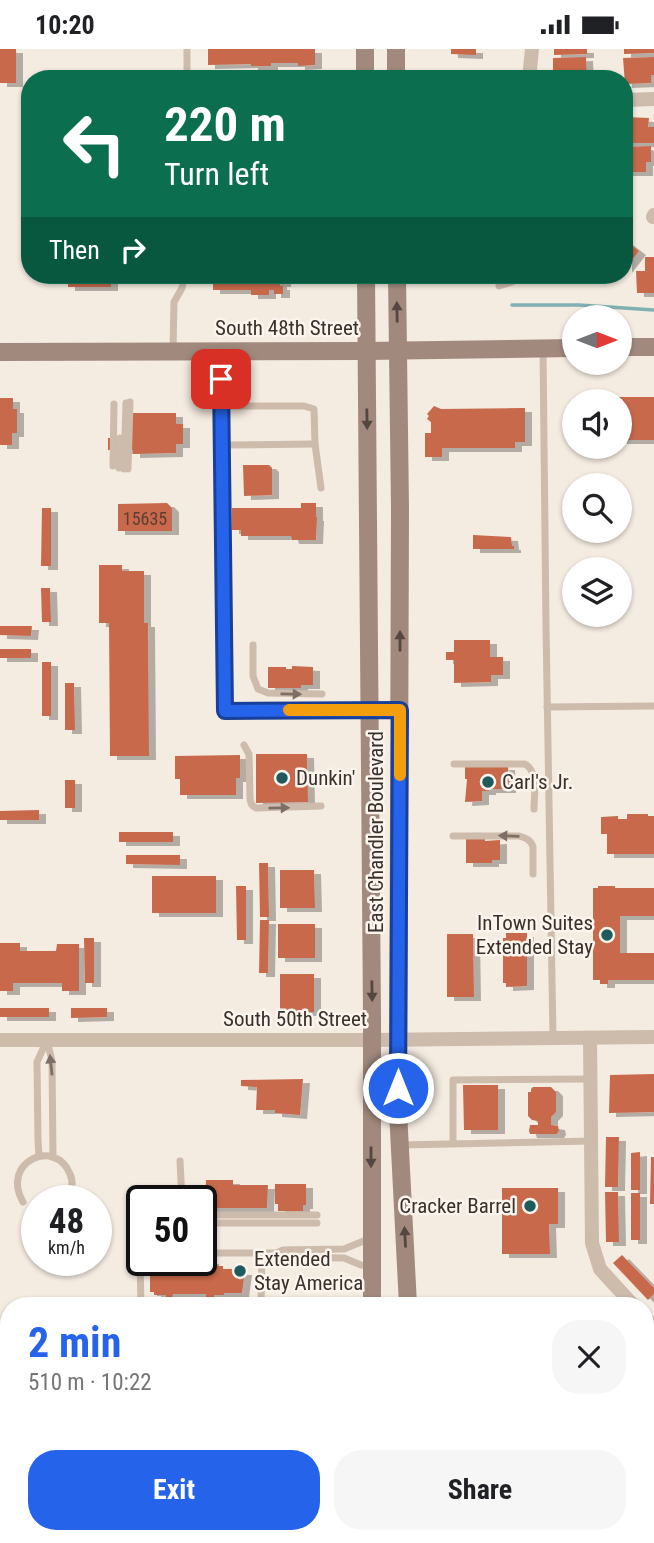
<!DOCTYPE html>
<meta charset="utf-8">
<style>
:root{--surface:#fff;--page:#f6f6f6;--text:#202124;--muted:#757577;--accent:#2563eb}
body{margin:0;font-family:"Roboto Condensed",sans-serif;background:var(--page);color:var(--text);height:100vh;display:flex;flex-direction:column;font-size:26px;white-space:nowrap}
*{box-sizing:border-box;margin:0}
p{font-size:23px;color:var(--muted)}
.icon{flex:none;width:38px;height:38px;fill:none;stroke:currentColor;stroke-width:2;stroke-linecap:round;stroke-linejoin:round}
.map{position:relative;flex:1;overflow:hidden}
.sheet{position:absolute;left:0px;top:1248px;width:654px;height:247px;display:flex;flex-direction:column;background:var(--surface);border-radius:28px 28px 0 0;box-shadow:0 2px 5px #0004}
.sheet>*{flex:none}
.hud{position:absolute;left:21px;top:21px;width:612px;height:214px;border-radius:28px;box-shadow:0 2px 5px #0004;background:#0b6e4f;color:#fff;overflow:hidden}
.needle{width:46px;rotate:90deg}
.buttons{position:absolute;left:562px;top:256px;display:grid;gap:14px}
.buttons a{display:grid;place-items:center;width:70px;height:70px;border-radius:50%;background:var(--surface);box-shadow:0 2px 5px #0004;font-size:35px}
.speed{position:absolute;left:21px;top:1136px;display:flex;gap:14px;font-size:35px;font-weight:700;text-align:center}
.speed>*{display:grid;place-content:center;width:91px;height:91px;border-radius:50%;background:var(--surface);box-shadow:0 2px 5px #0004;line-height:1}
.speed small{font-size:18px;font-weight:400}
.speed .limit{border:4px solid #111;border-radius:10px;background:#fff;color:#111}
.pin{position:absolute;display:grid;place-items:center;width:60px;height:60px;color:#fff;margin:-30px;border-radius:14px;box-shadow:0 4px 10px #0006}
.me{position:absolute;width:77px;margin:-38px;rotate:0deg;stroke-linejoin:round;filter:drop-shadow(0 0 5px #0008)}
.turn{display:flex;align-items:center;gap:24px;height:147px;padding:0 28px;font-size:32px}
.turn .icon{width:91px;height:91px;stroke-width:2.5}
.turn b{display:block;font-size:49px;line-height:60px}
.then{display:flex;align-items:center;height:66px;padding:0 28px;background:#0003;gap:14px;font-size:26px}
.round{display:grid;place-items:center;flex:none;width:74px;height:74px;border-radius:28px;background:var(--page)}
.headline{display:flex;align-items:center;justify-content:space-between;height:119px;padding:0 28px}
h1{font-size:42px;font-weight:700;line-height:52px;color:var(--accent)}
.cta{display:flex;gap:14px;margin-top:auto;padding:14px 28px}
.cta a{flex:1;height:80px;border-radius:28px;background:var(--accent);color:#fff;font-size:28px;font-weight:700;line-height:80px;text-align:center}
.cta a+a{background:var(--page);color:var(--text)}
.status{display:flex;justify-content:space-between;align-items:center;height:49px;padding:0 35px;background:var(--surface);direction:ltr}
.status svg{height:19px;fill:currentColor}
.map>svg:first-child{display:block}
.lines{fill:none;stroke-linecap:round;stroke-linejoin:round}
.stream{stroke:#7fb0b2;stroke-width:3.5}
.building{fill:#c8694b;filter:url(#shadow)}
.lane{stroke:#cdbbac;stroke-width:7}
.street{stroke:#cdbbac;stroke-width:14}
.secondary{stroke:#a18a7d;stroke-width:18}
.primary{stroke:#7d675c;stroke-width:18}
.highway{stroke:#5c4a42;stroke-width:21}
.oneway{fill:#544640}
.oneway2{fill:#7d6f65}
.route-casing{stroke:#184099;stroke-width:18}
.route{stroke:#2563eb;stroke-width:12}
.slow{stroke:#f59e0b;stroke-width:12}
.poi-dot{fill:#1f5a5e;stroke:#fbf5ee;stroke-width:2.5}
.labels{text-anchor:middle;stroke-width:5;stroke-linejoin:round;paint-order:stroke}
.number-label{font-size:18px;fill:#5e3e33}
.street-label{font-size:21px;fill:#3b302b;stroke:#fbf5ee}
.poi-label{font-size:21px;fill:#3b302b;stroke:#fbf5ee;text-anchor:start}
</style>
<div class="status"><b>10:20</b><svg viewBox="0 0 49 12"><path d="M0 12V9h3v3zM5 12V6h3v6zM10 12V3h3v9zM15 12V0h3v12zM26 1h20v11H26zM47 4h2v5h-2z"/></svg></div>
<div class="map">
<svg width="654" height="1494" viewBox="0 0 654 1494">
<defs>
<filter id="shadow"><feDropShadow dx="7" dy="4" stdDeviation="0" flood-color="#0004"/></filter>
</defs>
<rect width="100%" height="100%" fill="#f4ebe1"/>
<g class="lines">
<g class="stream">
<path d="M512 256H579L654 261"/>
<path d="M0 1412H9"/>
</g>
</g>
<g class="building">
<rect x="0" y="0" width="16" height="34"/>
<path d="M208 0H315V16L298 17V14H271V17H251V15L208 16Z"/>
<path d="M451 0H476V6L451 5Z"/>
<path d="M554 0H587V5L554 6Z"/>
<path d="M624 0H654V4L624 5Z"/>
<path d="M586 8 587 30H559V25L553 26V9Z"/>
<path d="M654 8V26H651V34L625 35 623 9Z"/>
<path d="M625 68 649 69 648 78H654V94H625Z"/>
<path d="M651 97V113H646V123H625V98Z"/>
<path d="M626 192 639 202 625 220V193Z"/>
<path d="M645 208H654V244H637L636 222H645Z"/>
<path d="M68 226H118V229H111V238H68Z"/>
<path d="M213 226H284V234H280V237H283V245H274V241H269V246H251V241H213Z"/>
<path d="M598 348H654V391H620V352H598Z"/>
<path d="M0 349H13V360H17V384H12V396H0Z"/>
<path d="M434 357 441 360 525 359V393H515V399H442V408H425V384H431V373L427 370 429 367 427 365Z"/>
<path d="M132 364H176V375H183V395H176V404L133 405V401H108V389H132Z"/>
<path d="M243 416H269L272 419V446L244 447Z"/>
<path d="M167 454 172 459V482H118V455Z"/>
<path d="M301 454H316V468H317L316 491H292L291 487H241V481H232V459H301Z"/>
<path d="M42 459H51V517H41Z"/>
<path d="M473 486 511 488 512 497H514V500H473Z"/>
<path d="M99 516H122V522H144V574H148L149 707H110L109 574H99Z"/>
<path d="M41 539H50L51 573H42Z"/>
<path d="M0 577H32L31 587 0 586Z"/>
<path d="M454 591H490V608H503V626H491V633L454 634V611H446V603H454Z"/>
<rect x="0" y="600" width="31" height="9"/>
<rect x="42" y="613" width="9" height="54"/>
<path d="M292 617 313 618V636H301V639H268V618H286V620H292Z"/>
<path d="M65 634H74L75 681H65Z"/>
<path d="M256 705H307L308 753 256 754Z"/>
<path d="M240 706V729H236V746H180V730H175V707Z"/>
<path d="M508 717 509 740H489V742H482V752L465 753 467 730H465V718Z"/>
<rect x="65" y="731" width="10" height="28"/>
<path d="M39 761V771H0V762Z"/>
<path d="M627 765H648V767H654V805H607V785H601V768L618 767V770H627Z"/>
<rect x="119" y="783" width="54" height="10"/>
<path d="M466 790H485V792L500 791V811H492V814H466Z"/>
<path d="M126 806H180V816L126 815Z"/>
<path d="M259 814H268L269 868H260Z"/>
<path d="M280 821H314L315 859H280Z"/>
<rect x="152" y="827" width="64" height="37"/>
<path d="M236 837H246V891H237Z"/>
<path d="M598 837H615V839H654V867H620V904H654V931H608V935H600V931H593V839H598Z"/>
<path d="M260 871H269L268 924H259Z"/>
<rect x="278" y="875" width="37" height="34"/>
<path d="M506 884H527V937L506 938V934H503V889H506Z"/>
<path d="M447 885H473L474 948H447Z"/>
<path d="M84 889H94V934H85Z"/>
<path d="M0 894H20V902H56L57 895H79V942H62V934H13V942H0Z"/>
<rect x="280" y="925" width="34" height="38"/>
<rect x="0" y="959" width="49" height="9"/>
<path d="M71 959H107V968L71 969Z"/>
<path d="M654 1025V1063L609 1064 610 1026Z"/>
<path d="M303 1030 300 1066 275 1064V1061H256L257 1038 241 1037V1031Z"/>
<path d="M463 1036H498V1081H464Z"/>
<path d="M533 1038H551L556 1043V1063L551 1068V1076L558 1077 559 1082 557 1085H530L529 1082 530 1076H538V1072L532 1071 528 1067V1043H531V1040Z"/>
<path d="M606 1088H619L618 1138H605Z"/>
<path d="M640 1103V1141H631V1104Z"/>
<path d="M651 1108H654V1155H650Z"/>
<path d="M206 1131H233V1136H268L267 1159H205Z"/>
<path d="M275 1135H306V1156H303V1162H278V1155H275Z"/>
<path d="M502 1139H558V1175H549L550 1205H502Z"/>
<path d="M605 1143H618L619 1193H606Z"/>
<rect x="631" y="1144" width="9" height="47"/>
<path d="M622 1206 654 1239V1245L648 1251 613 1214Z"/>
<path d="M166 1211 172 1212 171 1218 206 1219V1211H212V1217H223V1220H238V1222H245L242 1244H224V1246H214V1252H206V1245H173L172 1251H166V1246H154V1243H150V1221H154V1218L166 1219Z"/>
</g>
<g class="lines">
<g class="lane">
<path d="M187 30V0"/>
<path d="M499 237 512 233 515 226"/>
<path d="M543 300 546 578 553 989"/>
<path d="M173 302 174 253 182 239 185 226"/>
<path d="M221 302 225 662 399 661"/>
<path d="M222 357H304L314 360 315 395 321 439"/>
<path d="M222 396 315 395"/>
<path d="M113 417 114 355"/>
<path d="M119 419 120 389"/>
<path d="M124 420 126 354"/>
<path d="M128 420 130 353"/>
<path d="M253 596V627L258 640 268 644 322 645"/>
<path d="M547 658 654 657"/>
<path d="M244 696 249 705 250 748C250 753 251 757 256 759L321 757"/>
<path d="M454 715H525C539 723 534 746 534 760"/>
<path d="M453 787H519C526 789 531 791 533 798V825"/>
<path d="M453 1094V1031L591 1030"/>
<path d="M401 1096 591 1092"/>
<path d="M39 1107 38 1091 37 1013 47 991 52 1012 53 1108"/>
<path d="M180 1112 182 1152"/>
<path d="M23 1153C0 1113 55 1088 70 1125 74 1134 72 1143 66 1152"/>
<path d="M36 1161 37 1162"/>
<path d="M96 1162 99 1163"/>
<path d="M201 1166H317"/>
<path d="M201 1174H317"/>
<path d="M371 1189 344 1200 283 1201 277 1204 283 1208 344 1209 361 1216 372 1217"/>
<path d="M201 1204H277"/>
<path d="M141 1256 140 1210 142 1207"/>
<path d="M261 1256 262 1204"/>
</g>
<g class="street">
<path d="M529 30 532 0"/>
<path d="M625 51 654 50"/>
<path d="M653 168 654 166"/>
<path d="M590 989 592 1194 600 1220 633 1256"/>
<path d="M0 991H371L654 988"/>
<path d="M646 1270 654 1279"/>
</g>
<g class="secondary">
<path d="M365 0V30"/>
<path d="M396 0V30"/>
<path d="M366 226 372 967V1256"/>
<path d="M397 226 400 459 398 1062 408 1256"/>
<path d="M620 298H654"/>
<path d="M0 303 366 302 574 299"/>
</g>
<g class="primary">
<path d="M374 1486V1494"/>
<path d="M413 1486V1494"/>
</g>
<g class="highway">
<path d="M0 1463 9 1464"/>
<path d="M557 1486 639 1494"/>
</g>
</g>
<defs><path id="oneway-solid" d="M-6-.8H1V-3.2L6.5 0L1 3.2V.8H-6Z" transform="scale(1.75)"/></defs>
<g class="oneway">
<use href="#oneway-solid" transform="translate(397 263) rotate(-91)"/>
<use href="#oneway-solid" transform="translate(367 370) rotate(89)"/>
<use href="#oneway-solid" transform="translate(400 592) rotate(-90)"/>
<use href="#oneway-solid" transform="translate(372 942) rotate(89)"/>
<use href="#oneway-solid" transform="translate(371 1108) rotate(90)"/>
<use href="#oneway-solid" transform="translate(405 1188) rotate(-93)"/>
</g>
<g class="oneway2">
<use href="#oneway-solid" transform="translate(291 645) rotate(1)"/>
<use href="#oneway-solid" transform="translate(279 759) rotate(-1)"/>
<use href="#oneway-solid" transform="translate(509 787) rotate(-178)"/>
<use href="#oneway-solid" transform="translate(51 1016) rotate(-96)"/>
</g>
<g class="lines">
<defs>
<path id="route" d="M221 330 225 662 400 661 398 1039"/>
</defs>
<use href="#route" class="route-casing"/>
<use href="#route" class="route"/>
<path class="slow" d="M289 661H400V726"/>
</g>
<g class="poi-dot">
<circle cx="282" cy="729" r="7"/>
<circle cx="488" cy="733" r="7"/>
<circle cx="607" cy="886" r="7"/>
<circle cx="530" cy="1157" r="7"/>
<circle cx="240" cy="1222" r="7"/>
</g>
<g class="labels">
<g class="number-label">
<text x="145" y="476">15635</text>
</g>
<g class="street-label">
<text x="287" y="286">South 48th Street</text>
<text transform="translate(376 783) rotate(-90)" y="7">East Chandler Boulevard</text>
<text x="295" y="977">South 50th Street</text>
</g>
<g class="poi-label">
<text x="296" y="736">Dunkin'</text>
<text x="502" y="740">Carl's Jr.</text>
<text x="593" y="881" text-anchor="end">InTown Suites<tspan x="593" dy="24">Extended Stay</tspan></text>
<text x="516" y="1164" text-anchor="end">Cracker Barrel</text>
<text x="254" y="1217">Extended<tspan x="254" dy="24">Stay America</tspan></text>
</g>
</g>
</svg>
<div class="buttons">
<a><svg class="needle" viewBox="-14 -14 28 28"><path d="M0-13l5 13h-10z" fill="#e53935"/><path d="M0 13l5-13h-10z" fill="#757577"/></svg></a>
<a><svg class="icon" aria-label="sound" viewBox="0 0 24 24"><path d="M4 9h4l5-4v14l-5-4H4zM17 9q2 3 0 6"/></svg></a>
<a><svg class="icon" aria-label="search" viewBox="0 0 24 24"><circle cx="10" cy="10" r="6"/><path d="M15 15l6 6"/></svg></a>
<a><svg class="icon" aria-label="layers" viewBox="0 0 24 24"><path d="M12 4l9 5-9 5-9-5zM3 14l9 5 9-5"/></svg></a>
</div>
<div class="speed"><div>48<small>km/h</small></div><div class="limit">50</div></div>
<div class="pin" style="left:221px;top:330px;background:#d93025"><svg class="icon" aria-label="arrive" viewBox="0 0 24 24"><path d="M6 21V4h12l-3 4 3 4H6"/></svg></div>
<svg class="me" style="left:398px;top:1039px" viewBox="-20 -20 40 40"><circle r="17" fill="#2563eb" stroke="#fff" stroke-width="3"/><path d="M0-11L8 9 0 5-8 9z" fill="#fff"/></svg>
<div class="hud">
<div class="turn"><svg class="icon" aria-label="left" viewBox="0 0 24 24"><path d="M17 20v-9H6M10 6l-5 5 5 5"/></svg><div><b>220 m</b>Turn left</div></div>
<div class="then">Then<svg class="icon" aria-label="right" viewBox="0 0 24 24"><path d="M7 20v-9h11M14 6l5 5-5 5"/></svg></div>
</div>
<section class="sheet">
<div class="headline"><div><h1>2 min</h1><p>510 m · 10:22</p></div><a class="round"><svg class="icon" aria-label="close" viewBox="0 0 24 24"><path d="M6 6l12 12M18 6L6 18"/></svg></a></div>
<div class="cta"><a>Exit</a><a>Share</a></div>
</section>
</div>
